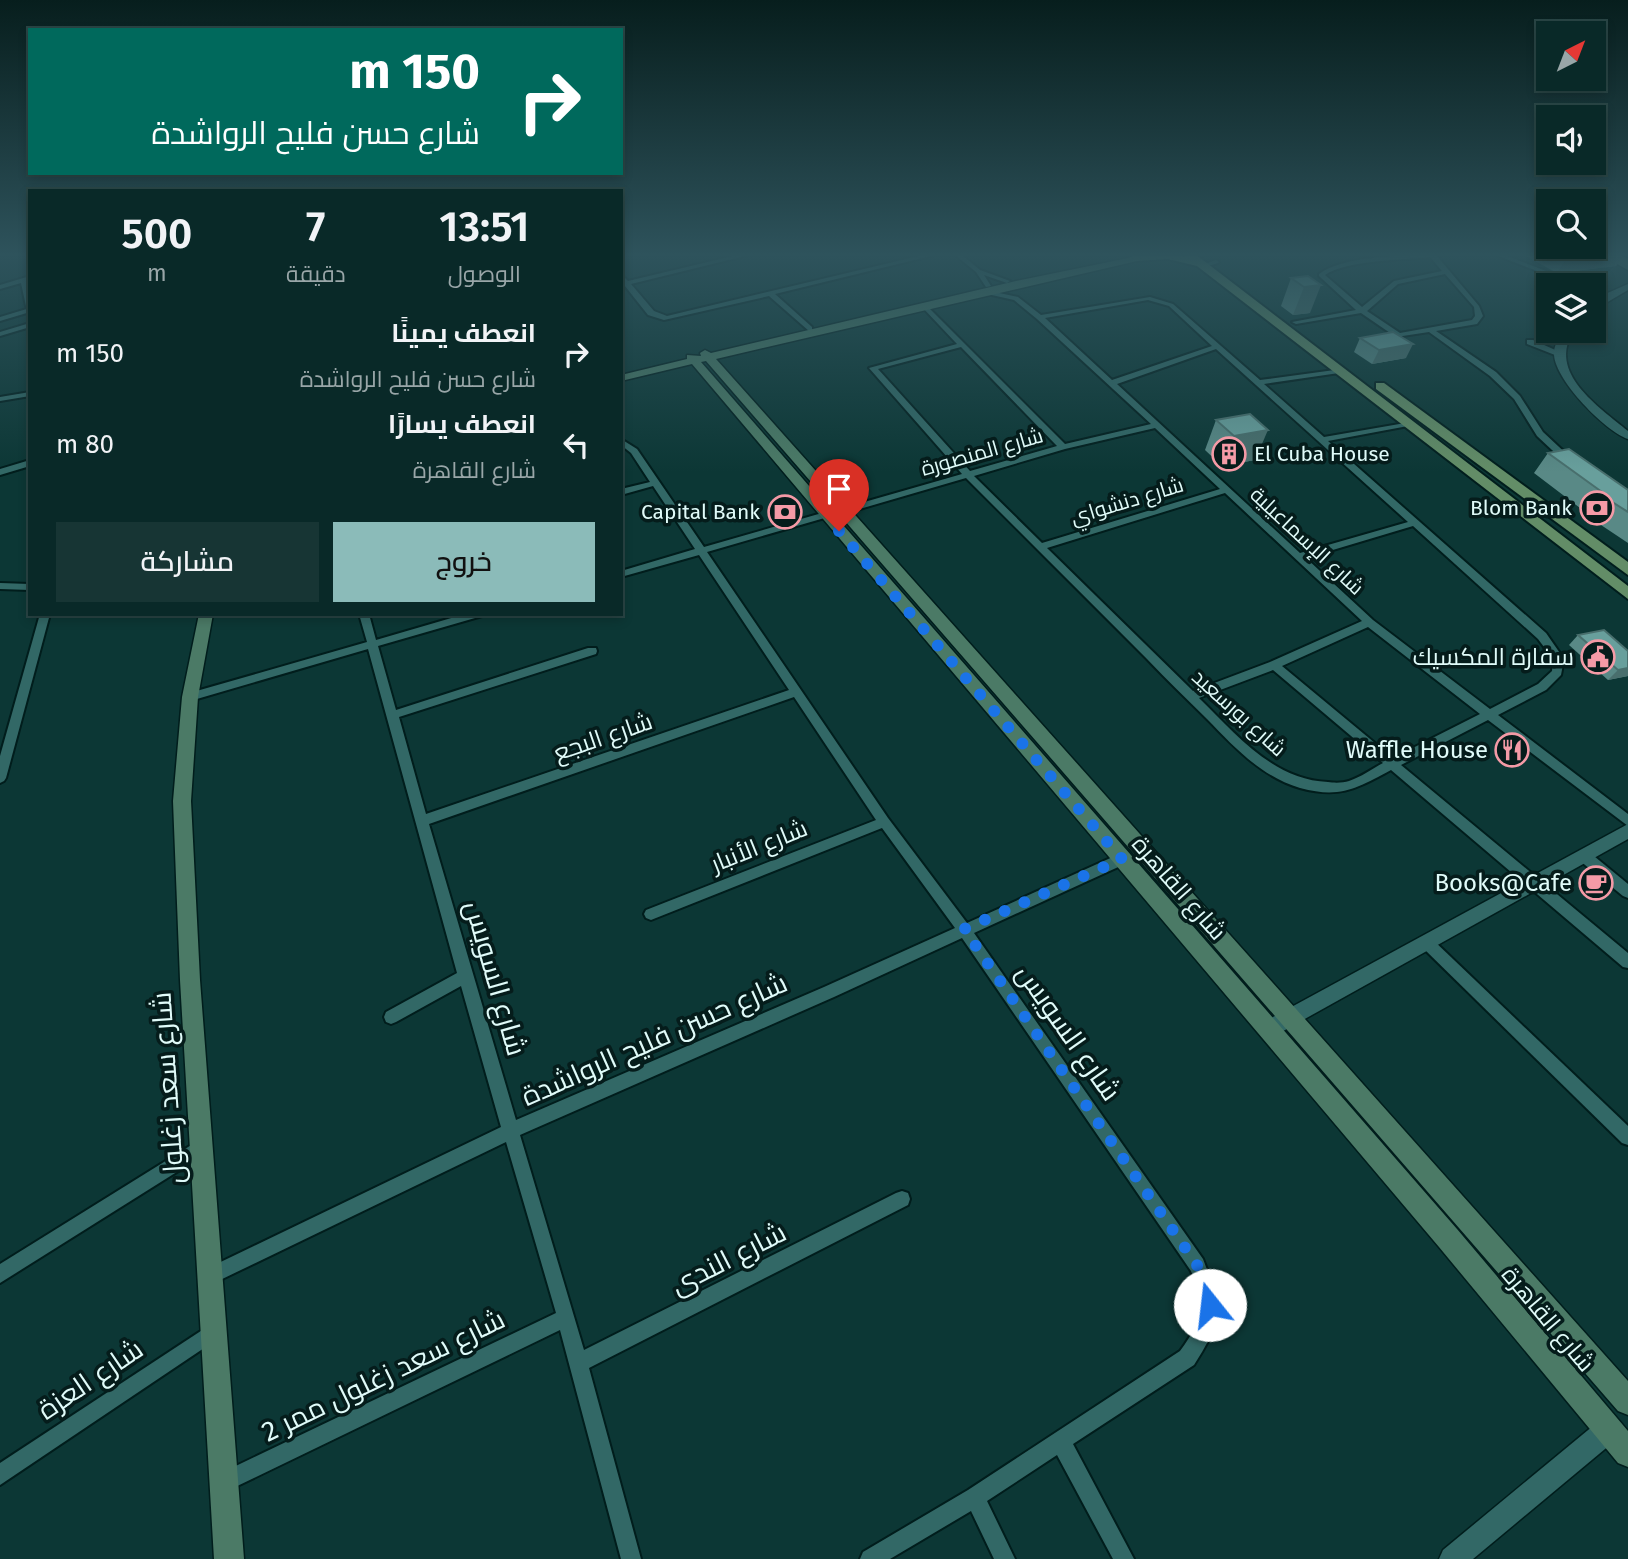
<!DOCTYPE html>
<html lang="ar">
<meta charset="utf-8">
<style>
:root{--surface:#092928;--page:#173534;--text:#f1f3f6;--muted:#99a6a8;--line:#294545;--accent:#8bbbb9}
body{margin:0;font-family:"Fira Sans",Cairo,sans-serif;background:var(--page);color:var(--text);direction:rtl;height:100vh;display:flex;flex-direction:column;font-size:26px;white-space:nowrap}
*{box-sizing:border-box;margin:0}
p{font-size:23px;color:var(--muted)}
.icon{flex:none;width:38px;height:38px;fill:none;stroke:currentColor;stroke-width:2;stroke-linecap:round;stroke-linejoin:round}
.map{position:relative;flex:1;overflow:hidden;direction:ltr}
.drawer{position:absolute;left:28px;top:189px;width:595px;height:427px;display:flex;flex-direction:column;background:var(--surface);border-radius:0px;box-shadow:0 4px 10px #0003,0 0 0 2px var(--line);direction:rtl}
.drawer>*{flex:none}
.top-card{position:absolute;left:28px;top:28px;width:595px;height:147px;border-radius:0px;box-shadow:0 4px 10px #0003,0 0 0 2px var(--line);direction:rtl;background:#00695c;color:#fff;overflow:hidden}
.needle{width:46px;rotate:42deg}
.tools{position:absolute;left:1536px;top:21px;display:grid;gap:14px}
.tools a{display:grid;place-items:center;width:70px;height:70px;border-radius:0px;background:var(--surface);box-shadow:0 4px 10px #0003,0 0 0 2px var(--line);font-size:35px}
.pin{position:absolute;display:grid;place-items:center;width:60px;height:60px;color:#fff;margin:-72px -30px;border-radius:50% 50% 50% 0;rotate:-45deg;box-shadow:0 0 7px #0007}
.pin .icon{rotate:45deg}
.me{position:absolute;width:77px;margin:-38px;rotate:344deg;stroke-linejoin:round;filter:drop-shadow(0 0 5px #0008)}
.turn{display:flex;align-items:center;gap:24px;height:147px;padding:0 28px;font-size:32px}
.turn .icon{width:91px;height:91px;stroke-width:2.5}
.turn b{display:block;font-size:49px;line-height:60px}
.eta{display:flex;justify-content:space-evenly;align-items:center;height:119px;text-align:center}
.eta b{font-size:42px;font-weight:600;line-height:49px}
.button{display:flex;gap:14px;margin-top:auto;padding:14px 28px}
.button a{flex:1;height:80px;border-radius:0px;background:var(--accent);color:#111;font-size:28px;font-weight:600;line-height:80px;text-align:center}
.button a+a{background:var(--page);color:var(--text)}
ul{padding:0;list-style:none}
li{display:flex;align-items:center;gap:21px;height:91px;padding:0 28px}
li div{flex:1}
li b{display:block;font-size:26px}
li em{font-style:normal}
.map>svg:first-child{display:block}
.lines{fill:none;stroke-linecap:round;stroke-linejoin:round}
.minor-casing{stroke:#011d1c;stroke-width:4}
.tertiary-casing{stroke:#011d1c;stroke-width:3}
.secondary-casing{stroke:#011d1c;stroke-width:3}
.primary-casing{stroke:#011d1c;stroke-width:4}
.minor{fill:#326866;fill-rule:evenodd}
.tertiary{fill:#326866;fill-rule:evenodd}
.secondary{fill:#4b7a66;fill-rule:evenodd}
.primary{fill:#638d67;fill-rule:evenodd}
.wall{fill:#598986}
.shaded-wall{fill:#496f6d}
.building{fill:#689f9c;stroke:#496f6d;stroke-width:2}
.route{stroke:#1a73e8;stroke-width:12;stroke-dasharray:0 21.6}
.labels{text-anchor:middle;stroke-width:7;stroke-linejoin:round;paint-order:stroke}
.far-street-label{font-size:21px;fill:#e0fbf9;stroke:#051c1b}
.far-poi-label{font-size:21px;fill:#e0fbf9;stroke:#051c1b;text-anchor:end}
.poi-label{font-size:24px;fill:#e0fbf9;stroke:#051c1b;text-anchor:end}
.street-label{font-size:24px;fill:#e0fbf9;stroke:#051c1b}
.near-street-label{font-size:28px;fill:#e0fbf9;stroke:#051c1b}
</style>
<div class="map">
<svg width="1628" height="1559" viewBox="0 0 1628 1559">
<rect width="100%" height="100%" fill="#0c3735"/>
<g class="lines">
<defs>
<g id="minor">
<path d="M741 254H753L631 284 654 311 667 316 927 254H939L775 294 812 327V331H809L769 296 664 320 648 315 621 281V274L628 281Z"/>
<path d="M954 254H961L980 270 1010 281 1007 283 984 275 991 286 986 287 976 272Z"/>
<path d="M1423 254H1442L1437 256 1479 306 1483 316 1477 324 1436 331 1496 372 1520 396 1543 432 1573 460V464H1567L1537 436 1514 399 1490 376 1429 332 1396 337 1361 313 1296 324 1292 322 1356 310 1319 276V274C1344 256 1393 257 1423 254ZM1430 257 1442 271 1394 281 1362 307 1325 275C1347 260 1403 260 1430 257ZM1445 274 1474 307 1475 316 1472 320 1400 333 1367 311 1398 284Z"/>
<path d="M1493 254H1502L1582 285H1573Z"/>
<path d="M1216 260 1219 262 1218 263 1205 267 1202 265Z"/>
<path d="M30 276V280L28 281 30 312 0 321V317L30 308 26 306 21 283 0 289V285Z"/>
<path d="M1594 289 1611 295 1612 296 1609 298 1594 293Z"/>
<path d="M985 290 1018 297 1041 315 1150 297 1173 304 1260 380 1342 369 1343 371 1339 373 1264 384 1324 437 1411 422 1412 424 1408 426 1328 441 1546 633 1564 659 1561 675 1546 690 1498 715 1628 814V826L1488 720 1401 765 1628 953V968L1623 967 1391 770C1357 788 1341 799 1300 788 1262 777 1234 747 1207 719 1187 699 1167 680 1147 659 1087 599 1026 538 966 478L846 513H840V509L962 474 869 368 957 344 923 308V306H927L1065 444 1151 424 1037 319 1014 300 983 293 982 292ZM1148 300 1169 306 1212 346 1112 380 1045 318ZM961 347 1057 446 970 471 878 369ZM1216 349 1408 522 1300 553 1117 384ZM1155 428 1220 489 1042 543 974 476 1065 449ZM1225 493 1362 621 1270 662 1193 691 1047 548ZM1413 526 1538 639 1553 659 1552 671 1538 684 1490 709 1373 620 1306 558ZM1368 627 1480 714 1393 758 1282 666ZM1273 670 1383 763C1372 769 1361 777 1349 781 1343 783 1334 783 1328 782 1273 780 1236 734 1199 698Z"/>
<path d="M30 323V327L0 336V332Z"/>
<path d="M1527 340H1533L1562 353 1555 355 1527 344Z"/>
<path d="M30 392V396L0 401V397Z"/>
<path d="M621 439 637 449 704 547 822 513H828V517L707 552 888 818 967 923 1117 855 1122 854 1127 855 1129 859 1127 863 974 933 1203 1259 1215 1291 1218 1313 1212 1334 1202 1352 1194 1365 1073 1444 1134 1559H1113L1057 1455 987 1501 1015 1559H994L971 1511 890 1559H860L863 1552 968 1490 1180 1351C1202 1322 1204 1305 1191 1271L962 938 834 997 520 1135 584 1350 896 1193 902 1191 908 1193 910 1199 908 1205 589 1368 641 1559H621L560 1330 231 1489 224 1492 217 1489 214 1482 217 1475 556 1313 506 1142 216 1282 210 1285 204 1282 201 1276 204 1270 501 1127 461 986 396 1022 391 1024 386 1022 384 1017 386 1012 457 973 368 649 190 701 184 697 186 694 367 642 359 614H369L376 640 465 614H483L482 616 378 646 396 710 588 648H596L597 651 596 654 399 717 426 814 789 690 699 555 621 577V571L695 549 653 486 621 495V489L650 482 631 453 621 445ZM794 697 876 820 646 910 644 914 646 918 651 920 656 918 882 828 955 928 824 987 516 1120 429 824Z"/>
<path d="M30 460V466L0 475V469Z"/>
<path d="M0 583 30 584V590L0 589Z"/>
<path d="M40 614H50L6 778 4 781 0 783V756Z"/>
<path d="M1584 851 1589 852 1628 884V898L1623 896 1579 860 1577 856 1579 852Z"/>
<path d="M1427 937 1432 939 1628 1126V1145L1622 1143 1422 947 1420 943 1422 939Z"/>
<path d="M201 1139 207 1141 209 1147 207 1153 0 1283V1264Z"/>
<path d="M213 1323 219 1326 222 1332 219 1338 0 1485V1463Z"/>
</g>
<g id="tertiary">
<path d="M1628 284V290L1594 310V302L1603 295Z"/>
<path d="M1564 331H1574C1546 372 1599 407 1628 431V439C1605 431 1556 381 1554 355 1553 346 1559 338 1564 331Z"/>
<path d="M1628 824V839L1276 1035 1269 1038 1262 1035 1259 1029 1262 1023Z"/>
<path d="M1608 1418 1617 1421 1620 1430 1617 1439 1473 1559H1439L1443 1550 1599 1421Z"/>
</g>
<g id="secondary">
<path d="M1148 254H1167L716 359 1628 1381V1415L1618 1411 706 361 701 362 1457 1229 1628 1431V1467L1618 1463 1439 1247 692 364 621 381V375L687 359V355L701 356 700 353 705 350 711 353 1016 281Z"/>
<path d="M1599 254H1611L1628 263V270Z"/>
<path d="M199 614H213L198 697 191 801 200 980 244 1559H214L180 980 173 801 182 697Z"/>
</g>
<g id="primary">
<path d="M1173 254 1186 257 1183 254H1195L1628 586V599L1197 266 1168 259 1134 261 1129 258 1134 255Z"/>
<path d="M1606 254H1619L1628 259V266Z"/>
<path d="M1376 383H1384L1628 562V575L1376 389Z"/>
</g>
</defs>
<use href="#minor" class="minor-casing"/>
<use href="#tertiary" class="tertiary-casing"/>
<use href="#secondary" class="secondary-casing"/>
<use href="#primary" class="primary-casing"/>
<use href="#minor" class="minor"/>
<use href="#tertiary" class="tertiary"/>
<use href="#secondary" class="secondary"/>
<use href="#primary" class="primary"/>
</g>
<g class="wall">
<path d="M1522 254H1624L1616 266 1557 273Z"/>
<path d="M1308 276 1310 313 1293 315 1281 306 1291 278Z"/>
<path d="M1360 338 1406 358 1372 364 1354 352Z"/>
<path d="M1250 414 1255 460 1222 466 1205 450 1216 420Z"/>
<path d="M1548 453 1628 490V543L1583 513 1584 511 1534 473Z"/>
<path d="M1578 635 1628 676 1608 680 1569 645Z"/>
</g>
<g class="shaded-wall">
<path d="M1569 254H1624L1616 266 1557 273Z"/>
<path d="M1321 285 1310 313 1293 315 1304 287Z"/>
<path d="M1413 344 1406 358 1372 364 1379 350Z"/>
<path d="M1268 430 1255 460 1222 466 1234 436Z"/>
<path d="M1628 668V676L1608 680 1618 670Z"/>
</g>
<g class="building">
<path d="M1308 276 1321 285 1304 287 1291 278Z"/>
<path d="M1393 332 1413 344 1379 350 1360 338Z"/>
<path d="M1250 414 1268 430 1234 436 1216 420Z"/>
<path d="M1569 449 1628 490V512L1598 493 1602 492 1548 453Z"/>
<path d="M1604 630 1628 651V668L1618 670 1578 635Z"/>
</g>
<linearGradient id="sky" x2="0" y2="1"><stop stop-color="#071e1d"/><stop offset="0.54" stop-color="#2e535c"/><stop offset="1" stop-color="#2e535c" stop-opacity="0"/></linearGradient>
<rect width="1628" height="472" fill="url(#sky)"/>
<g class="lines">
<path class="route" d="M839 531 1122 859 964 929 1197 1265 1208 1290 1210 1305"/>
</g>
<defs>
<symbol id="building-ring" viewBox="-11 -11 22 22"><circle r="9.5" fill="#051c1b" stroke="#f49aa6" stroke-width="1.5"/><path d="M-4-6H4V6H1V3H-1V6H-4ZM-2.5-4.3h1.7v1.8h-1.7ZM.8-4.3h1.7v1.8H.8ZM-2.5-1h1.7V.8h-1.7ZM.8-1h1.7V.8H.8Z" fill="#f49aa6"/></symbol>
<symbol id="bank-ring" viewBox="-11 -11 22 22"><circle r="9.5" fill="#051c1b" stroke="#f49aa6" stroke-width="1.5"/><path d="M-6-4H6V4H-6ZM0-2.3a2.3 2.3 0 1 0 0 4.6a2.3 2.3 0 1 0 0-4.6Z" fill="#f49aa6"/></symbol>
<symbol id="civic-ring" viewBox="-11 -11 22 22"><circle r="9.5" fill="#051c1b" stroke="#f49aa6" stroke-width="1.5"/><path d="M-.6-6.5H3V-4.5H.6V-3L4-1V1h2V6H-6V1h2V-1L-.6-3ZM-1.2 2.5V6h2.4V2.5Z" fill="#f49aa6"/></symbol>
<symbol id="restaurant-ring" viewBox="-11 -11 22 22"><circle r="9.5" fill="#051c1b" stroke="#f49aa6" stroke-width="1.5"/><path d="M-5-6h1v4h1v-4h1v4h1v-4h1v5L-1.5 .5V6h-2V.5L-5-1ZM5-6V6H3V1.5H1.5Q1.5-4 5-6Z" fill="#f49aa6"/></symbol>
<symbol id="cafe-ring" viewBox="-11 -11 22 22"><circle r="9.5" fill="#051c1b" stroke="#f49aa6" stroke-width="1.5"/><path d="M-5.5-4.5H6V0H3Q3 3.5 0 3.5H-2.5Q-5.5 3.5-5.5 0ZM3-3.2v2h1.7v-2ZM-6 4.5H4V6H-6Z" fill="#f49aa6"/></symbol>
</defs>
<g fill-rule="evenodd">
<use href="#building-ring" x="1210" y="435" width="38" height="38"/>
<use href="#bank-ring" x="1578" y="489" width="38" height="38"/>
<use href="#bank-ring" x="766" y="493" width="38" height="38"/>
<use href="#civic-ring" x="1579" y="638" width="38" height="38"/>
<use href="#restaurant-ring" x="1493" y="731" width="38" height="38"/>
<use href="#cafe-ring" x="1577" y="864" width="38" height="38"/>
</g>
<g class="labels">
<g class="far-street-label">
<text transform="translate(982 452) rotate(-16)" y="7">شارع المنصورة</text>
<text transform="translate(1127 501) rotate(-17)" y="7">شارع دنشواي</text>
<text transform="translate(1307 541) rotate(43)" y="7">شارع الإسماعيلية</text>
<text transform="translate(1239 713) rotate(42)" y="7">شارع بورسعيد</text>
</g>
<g class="far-poi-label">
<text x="1254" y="461" text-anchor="start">El Cuba House</text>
<text x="1572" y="515">Blom Bank</text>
<text x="760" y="519">Capital Bank</text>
</g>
<g class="poi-label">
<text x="1574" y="665">سفارة المكسيك</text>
<text x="1488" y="758">Waffle House</text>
<text x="1572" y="891">Books@Cafe</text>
</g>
<g class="street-label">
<text transform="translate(603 737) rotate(-19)" y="8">شارع البجع</text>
<text transform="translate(759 846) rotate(-22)" y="8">شارع الأنبار</text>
<text transform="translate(1179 888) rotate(49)" y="8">شارع القاهرة</text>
<text transform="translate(1548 1319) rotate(50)" y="8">شارع القاهرة</text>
</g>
<g class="near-street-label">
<text transform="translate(496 978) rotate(74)" y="10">شارع السويس</text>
<text transform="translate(1069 1032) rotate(55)" y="10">شارع السويس</text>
<text transform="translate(654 1039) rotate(-24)" y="10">شارع حسن فليح الرواشدة</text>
<text transform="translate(167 1088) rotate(-94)" y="10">شارع سعد زغلول</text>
<text transform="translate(728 1258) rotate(-27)" y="10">شارع الندى</text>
<text transform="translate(383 1375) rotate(-26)" y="10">شارع سعد زغلول ممر 2</text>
<text transform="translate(90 1379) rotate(-34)" y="10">شارع العزة</text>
</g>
</g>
</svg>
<div class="tools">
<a><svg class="needle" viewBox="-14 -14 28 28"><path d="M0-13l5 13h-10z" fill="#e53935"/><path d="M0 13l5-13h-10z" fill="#99a6a8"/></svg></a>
<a><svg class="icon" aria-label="sound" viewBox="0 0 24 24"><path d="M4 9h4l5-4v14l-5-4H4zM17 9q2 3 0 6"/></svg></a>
<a><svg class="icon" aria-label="search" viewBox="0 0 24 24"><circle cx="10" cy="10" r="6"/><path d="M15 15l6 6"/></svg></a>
<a><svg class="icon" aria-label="layers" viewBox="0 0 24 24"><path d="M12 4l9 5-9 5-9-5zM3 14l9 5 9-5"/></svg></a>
</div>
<div class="pin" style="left:839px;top:531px;background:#d93025"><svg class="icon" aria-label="arrive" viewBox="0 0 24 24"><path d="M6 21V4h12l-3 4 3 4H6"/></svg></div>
<svg class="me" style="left:1210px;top:1305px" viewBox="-20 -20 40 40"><circle r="19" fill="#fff"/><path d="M0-13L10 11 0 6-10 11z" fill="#1a73e8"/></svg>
<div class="top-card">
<div class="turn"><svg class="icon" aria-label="right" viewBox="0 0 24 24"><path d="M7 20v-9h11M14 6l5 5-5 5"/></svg><div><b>150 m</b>شارع حسن فليح الرواشدة</div></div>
</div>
<section class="drawer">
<div class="eta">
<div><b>13:51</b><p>الوصول</p></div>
<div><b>7</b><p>دقيقة</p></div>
<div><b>500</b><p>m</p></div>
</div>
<ul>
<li><svg class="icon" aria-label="right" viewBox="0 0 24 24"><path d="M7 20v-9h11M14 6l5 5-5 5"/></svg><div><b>انعطف يمينًا</b><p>شارع حسن فليح الرواشدة</p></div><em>150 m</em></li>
<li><svg class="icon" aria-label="left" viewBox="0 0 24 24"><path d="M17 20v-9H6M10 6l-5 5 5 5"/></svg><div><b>انعطف يسارًا</b><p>شارع القاهرة</p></div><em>80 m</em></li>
</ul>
<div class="button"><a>خروج</a><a>مشاركة</a></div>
</section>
</div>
